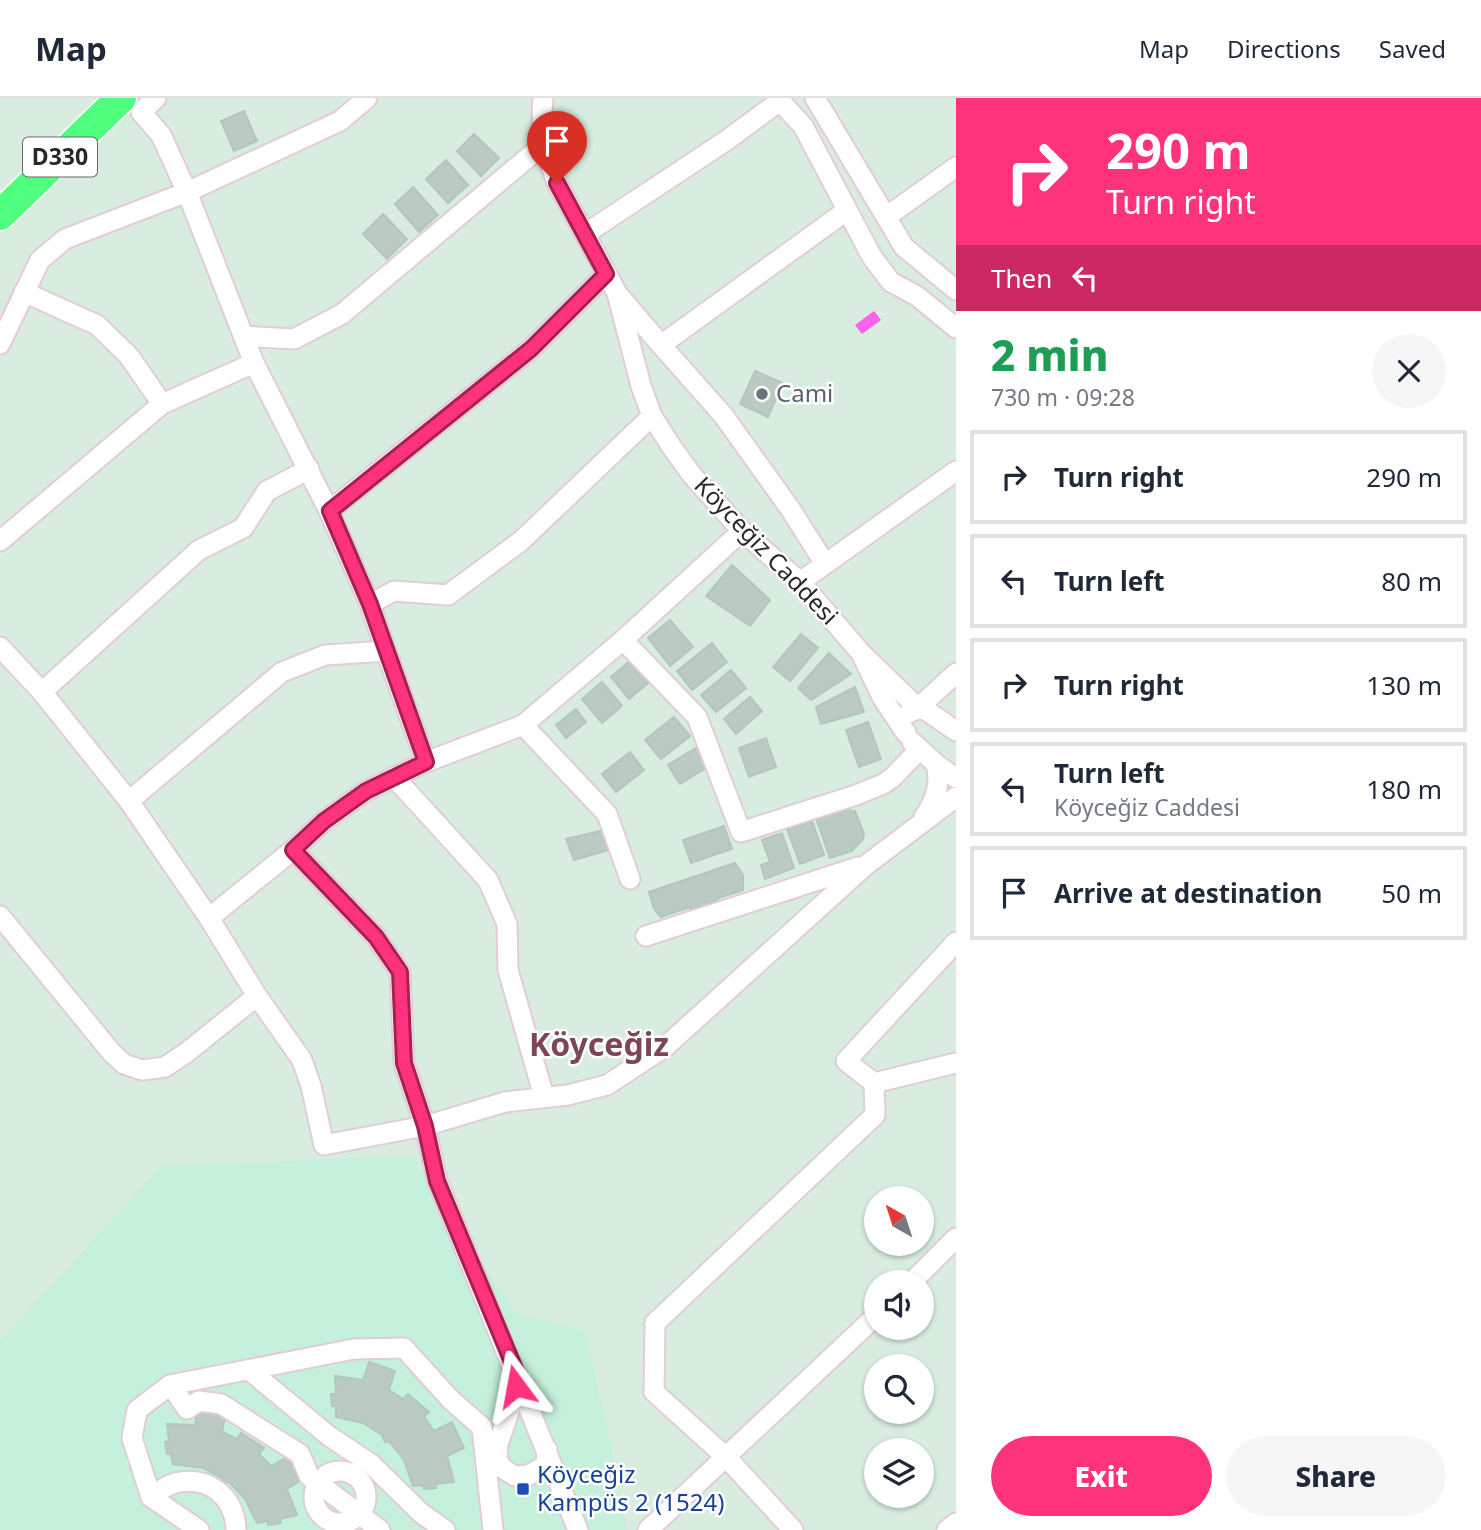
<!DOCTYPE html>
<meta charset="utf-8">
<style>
:root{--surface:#fff;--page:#f6f6f7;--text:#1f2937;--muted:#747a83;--line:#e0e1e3;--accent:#ff327b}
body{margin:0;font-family:"Noto Sans",sans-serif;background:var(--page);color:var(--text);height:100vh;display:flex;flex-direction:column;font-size:26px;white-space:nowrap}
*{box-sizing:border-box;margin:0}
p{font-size:23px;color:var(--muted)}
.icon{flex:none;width:38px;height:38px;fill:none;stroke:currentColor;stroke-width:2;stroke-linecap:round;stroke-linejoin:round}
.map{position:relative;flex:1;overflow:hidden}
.drawer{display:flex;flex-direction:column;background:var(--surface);width:525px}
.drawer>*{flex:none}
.guide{background:#ff327b;color:#fff;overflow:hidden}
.needle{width:46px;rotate:321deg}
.tools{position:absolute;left:864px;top:1088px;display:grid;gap:14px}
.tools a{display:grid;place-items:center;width:70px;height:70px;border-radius:50%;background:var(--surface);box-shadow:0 2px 5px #0004;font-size:35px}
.pin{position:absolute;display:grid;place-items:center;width:60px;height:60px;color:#fff;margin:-72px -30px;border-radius:50% 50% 50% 0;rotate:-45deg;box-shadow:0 0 7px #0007}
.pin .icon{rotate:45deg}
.me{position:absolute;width:77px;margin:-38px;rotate:347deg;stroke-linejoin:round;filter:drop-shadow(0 0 5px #0008)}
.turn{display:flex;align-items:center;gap:24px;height:147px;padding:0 35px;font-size:32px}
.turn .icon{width:91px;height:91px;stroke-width:2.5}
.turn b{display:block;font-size:49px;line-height:60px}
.then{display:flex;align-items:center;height:66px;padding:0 35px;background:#0003;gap:14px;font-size:26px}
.round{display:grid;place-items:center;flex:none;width:74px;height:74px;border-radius:37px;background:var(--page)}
.summary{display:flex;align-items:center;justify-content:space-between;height:119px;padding:0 35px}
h1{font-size:42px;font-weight:800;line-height:52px;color:#1e9e55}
.cta{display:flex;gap:14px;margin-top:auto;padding:14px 35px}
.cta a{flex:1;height:80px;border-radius:42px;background:var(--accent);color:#fff;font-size:28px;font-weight:800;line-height:80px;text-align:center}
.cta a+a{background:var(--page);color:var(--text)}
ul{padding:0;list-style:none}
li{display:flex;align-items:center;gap:21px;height:94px;margin:0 14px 10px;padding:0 21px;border:4px solid var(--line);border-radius:0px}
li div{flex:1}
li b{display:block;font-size:26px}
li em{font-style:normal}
header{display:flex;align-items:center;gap:42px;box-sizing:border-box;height:98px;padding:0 35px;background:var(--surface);border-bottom:2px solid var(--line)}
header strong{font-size:33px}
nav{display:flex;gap:38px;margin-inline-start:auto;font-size:24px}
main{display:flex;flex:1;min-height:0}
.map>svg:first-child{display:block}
.education{fill:#c5f0db}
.water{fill:#f960eb}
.building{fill:#bbcac2;stroke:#b2c8bc;stroke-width:2}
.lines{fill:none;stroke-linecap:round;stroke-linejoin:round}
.minor-casing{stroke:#e3cdd5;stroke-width:23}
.highway-casing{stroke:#fff;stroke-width:33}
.minor{stroke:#fff;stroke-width:19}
.highway{stroke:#50ff7e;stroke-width:30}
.route-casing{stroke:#a62050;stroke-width:18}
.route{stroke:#ff327b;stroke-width:12}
.worship-dot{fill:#6b7280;stroke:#fff;stroke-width:2.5}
.transit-dot{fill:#1a4fb4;stroke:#fff;stroke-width:2.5}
.labels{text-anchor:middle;stroke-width:5;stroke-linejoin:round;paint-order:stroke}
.shield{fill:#fff;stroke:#686868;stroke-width:2}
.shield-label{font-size:23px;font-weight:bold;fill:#282828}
.worship-label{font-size:24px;fill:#5b616d;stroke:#fff;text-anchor:start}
.street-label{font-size:24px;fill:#282828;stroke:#fff}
.transit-label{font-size:24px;fill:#164399;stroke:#fff;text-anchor:start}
.district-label{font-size:32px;font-weight:bold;fill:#7d4558;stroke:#fff}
</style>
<header>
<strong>Map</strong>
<nav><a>Map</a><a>Directions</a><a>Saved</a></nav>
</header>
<main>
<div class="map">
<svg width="956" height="1432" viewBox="0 0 956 1432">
<rect width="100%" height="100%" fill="#d8ece0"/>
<path class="education" d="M411 1058 516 1215 585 1233 611 1348 627 1432H0V1243L162 1068Z"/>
<path class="water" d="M874 213 881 222 862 236 855 227Z"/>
<g class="building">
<path d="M244 13 257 43 234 53 221 23Z"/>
<path d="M474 36 499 60 481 78 457 53Z"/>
<path d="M446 62 468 87 448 105 426 81Z"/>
<path d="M413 89 438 117 419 134 395 106Z"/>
<path d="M383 116 407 141 387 161 363 136Z"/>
<path d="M755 273 783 285 768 319 740 306Z"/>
<path d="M732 467 770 502 750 528 706 498Z"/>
<path d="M670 522 693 549 670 568 648 540Z"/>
<path d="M801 536 818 550 790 583 773 569Z"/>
<path d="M712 545 727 564 692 592 677 573Z"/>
<path d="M829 555 851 576 811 602 798 590Z"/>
<path d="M630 563 648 585 629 601 611 579Z"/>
<path d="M731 572 746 590 716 614 701 597Z"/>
<path d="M602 584 622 608 602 625 582 601Z"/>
<path d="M855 589 864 614 821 626 816 609Z"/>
<path d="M750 599 762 613 736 636 724 621Z"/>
<path d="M576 611 586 624 566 640 556 627Z"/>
<path d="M674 619 690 638 661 661 645 642Z"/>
<path d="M868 624 881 661 859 669 846 632Z"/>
<path d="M766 640 776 669 749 679 739 650Z"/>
<path d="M699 648 711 667 680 686 668 667Z"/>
<path d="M630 654 644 672 616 694 602 676Z"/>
<path d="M849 709 851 714 855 713 864 736 863 741 852 753 830 760 816 720Z"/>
<path d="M812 723 824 757 800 766 787 731Z"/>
<path d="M724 728 732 751 691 765 683 742Z"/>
<path d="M605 732 612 751 574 762 566 741Z"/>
<path d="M782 735 794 770 765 781 761 767 770 764 762 742Z"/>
<path d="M735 765 743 777V792L716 801 717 805 691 813 690 809 661 819 654 811 649 794Z"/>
<path d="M369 1264 395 1273 389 1292 403 1301 408 1296 429 1314 424 1319 434 1333 452 1324 464 1350 447 1358 454 1384 436 1386V1390L424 1391 423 1387 413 1388 404 1362 390 1344H385L382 1337 363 1325 336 1319V1308H332L331 1296H336L335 1278 363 1282Z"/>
<path d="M198 1308 226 1314 222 1334 237 1341 241 1335 264 1350 259 1356 271 1368 289 1358 303 1381 287 1391 297 1417 280 1421 281 1425 268 1427V1423L257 1425 245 1401 229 1384 224 1385 222 1380 203 1370 173 1366 171 1356H167L165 1344 169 1343 167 1326 195 1327Z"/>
</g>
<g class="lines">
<defs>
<g id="minor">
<path d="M156 0 141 14 161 37 187 94 340 23 367 0"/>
<path d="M543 0C540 31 546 56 557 85L617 195 641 288 652 318 671 348 692 377 742 433 800 484 861 555"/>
<path d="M815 0 904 149 956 192"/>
<path d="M886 119 956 69"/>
<path d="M585 136 727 42 780 3 803 28 872 159 891 184 917 198 956 230"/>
<path d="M24 194 97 227 129 258 162 306"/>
<path d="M620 199 661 247 846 113"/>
<path d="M243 238 294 241 342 216 544 46"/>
<path d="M0 246 40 162 65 141 187 94 254 265"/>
<path d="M661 247 723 317 791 412 825 466"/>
<path d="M742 433 623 542 697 619 741 734 856 697 883 686 893 679 919 652"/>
<path d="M0 443 162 306 254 265 329 413"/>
<path d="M800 484 956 373"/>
<path d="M370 506 329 413 531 251 606 176"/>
<path d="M0 549 42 594 129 703 209 820 293 752 324 723 366 693 426 664 523 627 623 542"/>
<path d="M386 553 370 506 394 493 448 497 521 443 652 318"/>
<path d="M42 594 199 452 243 430 267 393 309 371"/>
<path d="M909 615 918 610 956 575"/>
<path d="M523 627 607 716 630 781"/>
<path d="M906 635 882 599 861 555 918 610 927 613 956 633"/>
<path d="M912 644 936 666 956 680"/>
<path d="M394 679 488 782 507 826 508 872 544 999"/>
<path d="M129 703 282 574 325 557 386 553 426 664"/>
<path d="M924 719C936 702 941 686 936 666"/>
<path d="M0 818 112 955 124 966 142 972 165 969 186 955 257 898"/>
<path d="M209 820 257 898 302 962 311 988 324 1047 425 1028 404 965 400 874 376 839 293 752"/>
<path d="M646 838 858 769"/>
<path d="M956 844 846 963 874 985 956 965"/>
<path d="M911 1185 956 1140"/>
<path d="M249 1272 329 1338 371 1366 421 1415 445 1432"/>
<path d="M517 1277 512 1305 498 1346 497 1361 502 1370 515 1378 529 1377 546 1367 547 1351"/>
<path d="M171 1287 187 1311 199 1303 221 1306 300 1356 309 1378 380 1432"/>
<circle cx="340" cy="1399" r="26"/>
<path d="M151 1399C158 1394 167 1387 175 1385 209 1377 235 1399 236 1432"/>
<path d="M199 1432 151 1399 132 1340 137 1312 170 1287 354 1251 404 1250 451 1302 482 1329 493 1432"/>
<path d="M578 1432 437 1082 425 1028 505 1004 568 997 607 987 665 949 866 767 956 699"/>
<path d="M648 1432 877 1217"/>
<path d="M793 1432 727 1360 654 1294 655 1225 875 1017 874 985"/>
<path d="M947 1432 956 1425"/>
</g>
<path id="highway" d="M0 117 121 0"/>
</defs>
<use href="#minor" class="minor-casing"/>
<use href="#highway" class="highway-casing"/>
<use href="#minor" class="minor"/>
<use href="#highway" class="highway"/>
</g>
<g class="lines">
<defs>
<path id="route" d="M516 1288 517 1276 437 1083 425 1028 404 965 400 874 376 839 293 752 324 723 366 693 426 664 370 506 330 413 531 251 606 176 557 85"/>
</defs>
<use href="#route" class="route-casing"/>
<use href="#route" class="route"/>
</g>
<circle class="worship-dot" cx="762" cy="296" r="7"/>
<rect class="transit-dot" x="516" y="1384" width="14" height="14" rx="3.5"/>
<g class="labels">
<rect class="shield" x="23" y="39.5" width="74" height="39" rx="5"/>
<g class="shield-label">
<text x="60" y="67">D330</text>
</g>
<g class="worship-label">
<text x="776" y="304">Cami</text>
</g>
<g class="street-label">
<text transform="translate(766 453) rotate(46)" y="8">Köyceğiz Caddesi</text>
</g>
<g class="transit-label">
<text x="537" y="1385">Köyceğiz<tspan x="537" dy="28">Kampüs 2 (1524)</tspan></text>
</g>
<g class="district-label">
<text x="599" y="958">Köyceğiz</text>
</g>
</g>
</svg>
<div class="tools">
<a><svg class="needle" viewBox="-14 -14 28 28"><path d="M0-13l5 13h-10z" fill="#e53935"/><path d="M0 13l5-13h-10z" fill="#747a83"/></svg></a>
<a><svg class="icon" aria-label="sound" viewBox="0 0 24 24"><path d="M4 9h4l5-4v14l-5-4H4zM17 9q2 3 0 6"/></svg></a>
<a><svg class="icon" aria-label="search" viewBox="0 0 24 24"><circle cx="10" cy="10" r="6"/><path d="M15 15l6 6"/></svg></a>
<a><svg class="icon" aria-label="layers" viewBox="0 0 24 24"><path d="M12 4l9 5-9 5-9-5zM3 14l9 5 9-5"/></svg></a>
</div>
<div class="pin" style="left:557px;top:85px;background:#d93025"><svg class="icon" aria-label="arrive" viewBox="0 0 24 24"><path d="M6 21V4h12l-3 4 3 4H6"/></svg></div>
<svg class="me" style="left:516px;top:1288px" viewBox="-20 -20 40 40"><path d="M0-17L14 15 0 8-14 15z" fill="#ff327b" stroke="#fff" stroke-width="4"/></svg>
</div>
<section class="drawer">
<div class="guide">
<div class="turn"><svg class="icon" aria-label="right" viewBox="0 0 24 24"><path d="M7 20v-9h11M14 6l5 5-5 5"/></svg><div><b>290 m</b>Turn right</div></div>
<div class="then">Then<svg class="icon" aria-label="left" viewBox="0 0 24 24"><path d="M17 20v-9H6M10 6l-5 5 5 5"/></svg></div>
</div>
<div class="summary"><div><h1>2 min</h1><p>730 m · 09:28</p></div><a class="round"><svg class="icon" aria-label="close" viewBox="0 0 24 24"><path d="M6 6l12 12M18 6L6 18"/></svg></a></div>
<ul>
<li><svg class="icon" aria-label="right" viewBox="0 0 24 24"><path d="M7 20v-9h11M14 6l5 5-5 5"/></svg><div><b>Turn right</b></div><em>290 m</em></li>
<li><svg class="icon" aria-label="left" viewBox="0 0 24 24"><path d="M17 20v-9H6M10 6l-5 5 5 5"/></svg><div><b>Turn left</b></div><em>80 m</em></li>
<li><svg class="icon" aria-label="right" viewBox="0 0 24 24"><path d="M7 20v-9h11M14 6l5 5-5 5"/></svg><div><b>Turn right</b></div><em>130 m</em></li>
<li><svg class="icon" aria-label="left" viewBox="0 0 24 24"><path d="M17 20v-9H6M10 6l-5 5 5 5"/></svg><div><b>Turn left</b><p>Köyceğiz Caddesi</p></div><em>180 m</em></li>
<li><svg class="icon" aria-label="arrive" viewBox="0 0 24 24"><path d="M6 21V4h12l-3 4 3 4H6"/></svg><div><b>Arrive at destination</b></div><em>50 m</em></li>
</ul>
<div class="cta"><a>Exit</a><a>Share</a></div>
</section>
</main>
